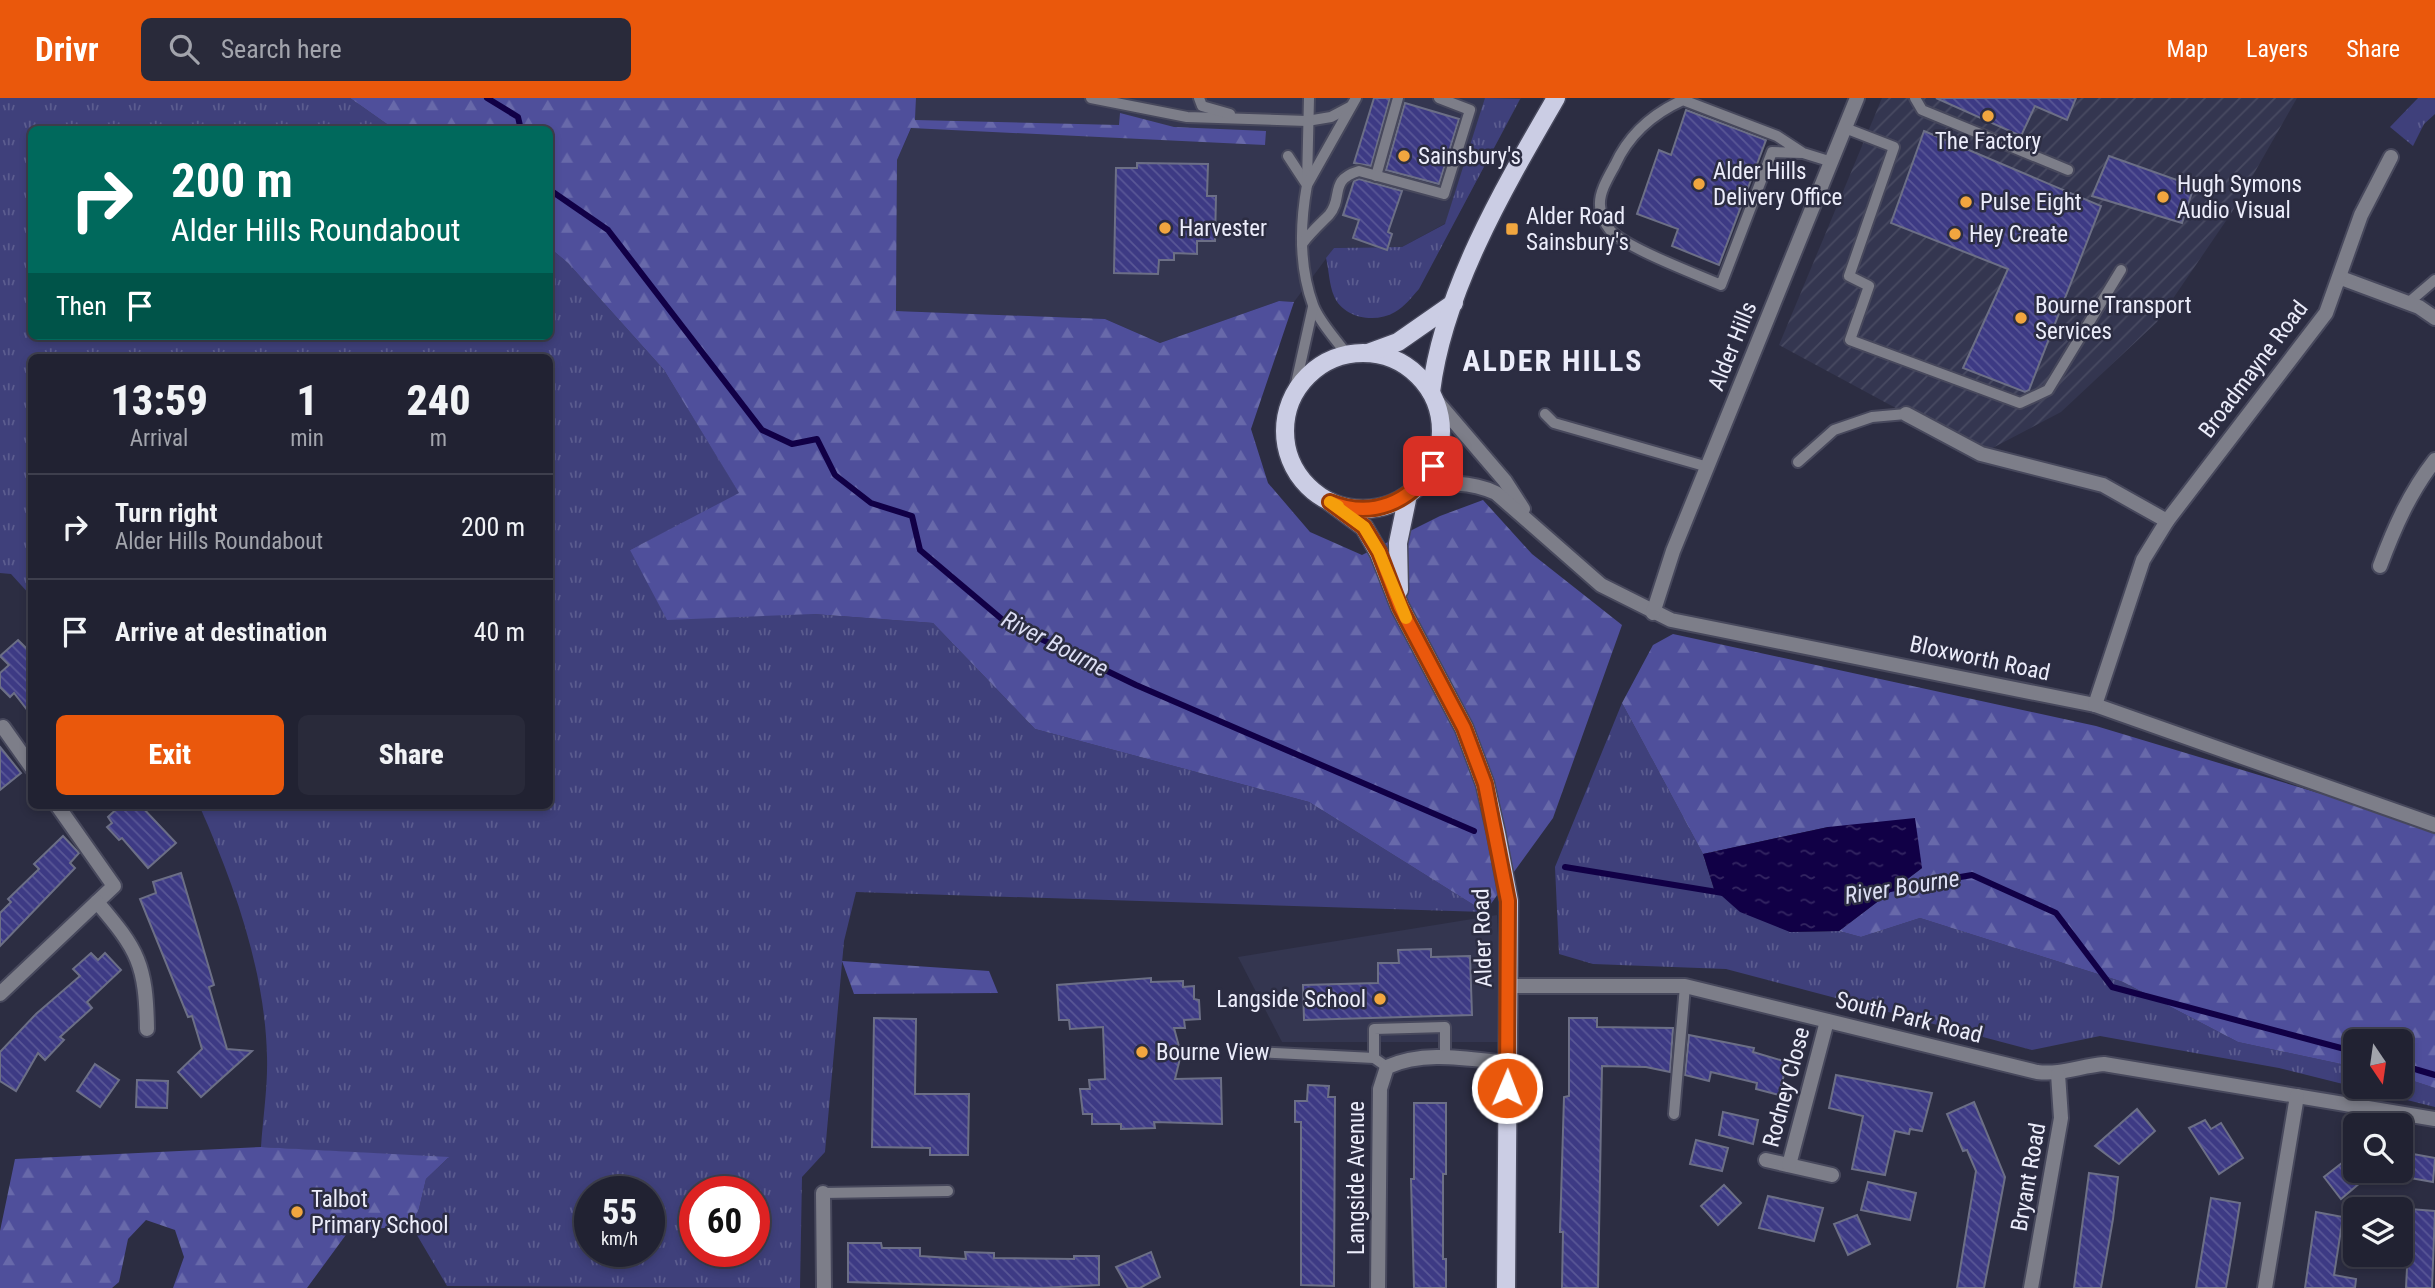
<!DOCTYPE html>
<style>
:root{--surface:#212232;--page:#292a3a;--text:#f1f3f6;--muted:#a2a4ac;--line:#3e3f4d;--accent:#ea580c}
body{margin:0;font-family:"Roboto Condensed",sans-serif;background:var(--page);color:var(--text);height:100vh;display:flex;flex-direction:column;font-size:26px;white-space:nowrap}
*{box-sizing:border-box;margin:0}
p{font-size:23px;color:var(--muted)}
.icon{flex:none;width:38px;height:38px;fill:none;stroke:currentColor;stroke-width:2;stroke-linecap:round;stroke-linejoin:round}
.map{position:relative;flex:1;overflow:hidden}
.side{position:absolute;left:28px;top:256px;width:525px;height:455px;display:flex;flex-direction:column;background:var(--surface);border-radius:10px;box-shadow:0 4px 10px #0003,0 0 0 2px var(--line)}
.side>*{flex:none}
.guide{position:absolute;left:28px;top:28px;width:525px;height:214px;border-radius:10px;box-shadow:0 4px 10px #0003,0 0 0 2px var(--line);background:#00695c;color:#fff;overflow:hidden}
.needle{width:46px;rotate:167deg}
.buttons{position:absolute;left:2343px;top:931px;display:grid;gap:14px}
.buttons a{display:grid;place-items:center;width:70px;height:70px;border-radius:10px;background:var(--surface);box-shadow:0 4px 10px #0003,0 0 0 2px var(--line);font-size:35px}
.speed{position:absolute;left:574px;top:1078px;display:flex;gap:14px;font-size:35px;font-weight:700;text-align:center}
.speed>*{display:grid;place-content:center;width:91px;height:91px;border-radius:50%;background:var(--surface);box-shadow:0 4px 10px #0003,0 0 0 2px var(--line);line-height:1}
.speed small{font-size:18px;font-weight:400}
.speed .limit{border:10px solid #d22;background:#fff;color:#111}
.pin{position:absolute;display:grid;place-items:center;width:60px;height:60px;color:#fff;margin:-30px;border-radius:14px;box-shadow:0 4px 10px #0006}
.me{position:absolute;width:77px;margin:-38px;rotate:1deg;stroke-linejoin:round;filter:drop-shadow(0 0 5px #0008)}
.turn{display:flex;align-items:center;gap:24px;height:147px;padding:0 28px;font-size:32px}
.turn .icon{width:91px;height:91px;stroke-width:2.5}
.turn b{display:block;font-size:49px;line-height:60px}
.then{display:flex;align-items:center;height:66px;padding:0 28px;background:#0003;gap:14px;font-size:26px}
.eta{display:flex;justify-content:space-evenly;align-items:center;height:119px;text-align:center}
.eta b{font-size:42px;font-weight:800;line-height:49px}
.button{display:flex;gap:14px;margin-top:auto;padding:14px 28px}
.button a{flex:1;height:80px;border-radius:10px;background:var(--accent);color:#fff;font-size:28px;font-weight:800;line-height:80px;text-align:center}
.button a+a{background:var(--page);color:var(--text)}
ul{padding:0;list-style:none}
li{display:flex;align-items:center;gap:21px;height:105px;padding:0 28px;border-top:2px solid var(--line)}
li div{flex:1}
li b{display:block;font-size:26px}
li em{font-style:normal}
header{display:flex;align-items:center;gap:42px;box-sizing:border-box;height:98px;padding:0 35px;background:var(--accent);color:#fff}
header strong{font-size:33px}
nav{display:flex;gap:38px;margin-inline-start:auto;font-size:24px}
.search{width:490px;height:63px;background:var(--page);display:flex;align-items:center;gap:18px;box-sizing:border-box;padding:0 24px;border-radius:10px;color:var(--muted);font-size:26px}
.map>svg:first-child{display:block}
.built{fill:#343650}
.industrial{fill:url(#industrial-furrows)}
.grass{fill:url(#grass-tufts);fill-rule:evenodd}
.forest{fill:url(#forest-firs)}
.water{fill:url(#water-ripples)}
.lines{fill:none;stroke-linecap:round;stroke-linejoin:round}
.stream{stroke:#110046;stroke-width:6}
.building{fill:url(#building-back-hatch);stroke:#6c6f86;stroke-width:2}
.lane-casing{stroke:#47485c;stroke-width:14}
.street-casing{stroke:#47485c;stroke-width:18}
.primary-casing{stroke:#47485c;stroke-width:21}
.lane{stroke:#7d7e89;stroke-width:10}
.street{stroke:#7d7e89;stroke-width:14}
.primary{stroke:#cbcde4;stroke-width:18}
.route-casing{stroke:#983908;stroke-width:18}
.route{stroke:#ea580c;stroke-width:12}
.slow{stroke:#f59e0b;stroke-width:12}
.poi-dot{fill:#f1a63f;stroke:#2c2d42;stroke-width:2.5}
.labels{text-anchor:middle;stroke-width:5;stroke-linejoin:round;paint-order:stroke}
.poi-label{font-size:23px;fill:#ecedfb;stroke:#2c2d42;text-anchor:start}
.street-label{font-size:23px;fill:#ecedfb;stroke:#2c2d42}
.water-label{font-size:24px;font-style:italic;fill:#dcdef4;stroke:#2c2d42}
.district-label{font-size:30px;font-weight:bold;letter-spacing:2px;fill:#ecedfb;stroke:#2c2d42}
</style>
<header>
<strong>Drivr</strong>
<div class="search"><svg class="icon" aria-label="search" viewBox="0 0 24 24"><circle cx="10" cy="10" r="6"/><path d="M15 15l6 6"/></svg>Search here</div>
<nav><a>Map</a><a>Layers</a><a>Share</a></nav>
</header>
<div class="map">
<svg width="2435" height="1190" viewBox="0 0 2435 1190">
<defs>
<pattern id="industrial-furrows" width="10" height="10" patternUnits="userSpaceOnUse" patternTransform="scale(1.75)"><rect width="10" height="10" fill="#343650"/><path d="M-1 1l2-2M0 10L10 0M9 11l2-2" fill="none" stroke="#484a61"/></pattern>
<pattern id="grass-tufts" width="24" height="20" patternUnits="userSpaceOnUse" patternTransform="scale(1.75)"><rect width="24" height="20" fill="#3f407b"/><path d="M3 7l-1-3M5 7V3M7 7l1-3M15 17l-1-3M17 17v-4M19 17l1-3" fill="none" stroke="#5b5c8f"/></pattern>
<pattern id="forest-firs" width="22" height="20" patternUnits="userSpaceOnUse" patternTransform="scale(1.75)"><rect width="22" height="20" fill="#4f4f9b"/><path d="M5 1l3.5 6h-7zM16 11l3.5 6h-7z" fill="#6869aa"/></pattern>
<pattern id="water-ripples" width="26" height="14" patternUnits="userSpaceOnUse" patternTransform="scale(1.75)"><rect width="26" height="14" fill="#110046"/><path d="M2 4q2-2 4 0t4 0M15 11q2-2 4 0t4 0" fill="none" stroke="#342662"/></pattern>
<pattern id="building-back-hatch" width="6" height="6" patternUnits="userSpaceOnUse" patternTransform="scale(1.75)"><rect width="6" height="6" fill="#3d3a84"/><path d="M-1 5l2 2M0 0l6 6M5-1l2 2" fill="none" stroke="#595796"/></pattern>
</defs>
<rect width="100%" height="100%" fill="#2c2d42"/>
<g class="built">
<path d="M916 0H1521L1457 119 1402 149 1334 150 1294 204 1279 203 1160 245 1105 221 896 213 897 62 915 22Z"/>
<path d="M1497 817 1503 944H1282L1238 859Z"/>
</g>
<path class="industrial" d="M1882 0H2297L2232 114 2157 224 2061 314 1981 356 1779 247Z"/>
<g class="grass">
<path d="M0 0H350L394 31 32 32V238H550V150L568 165 664 272 740 396 630 452 813 516 933 525 1035 631 1309 704 1485 814 856 794 844 843 825 1054 802 1079 800 1190 447 1188 411 1127 419 1111 426 1081 448 1060 261 1049C263 1019 268 988 267 958 265 873 234 785 199 707H550V259H32L31 498 11 476 0 475ZM590 1094H649V1153H590ZM695 1094H754V1153H695Z"/>
<path d="M1485 0 1520 1 1419 191C1411 200 1405 208 1395 214 1375 226 1343 220 1334 198 1329 187 1329 172 1326 160L1334 150 1402 149 1445 126Z"/>
<path d="M2418 0H2435V16L2424 26 2413 48 2390 29Z"/>
<path d="M1622 605 1703 756 1714 791 1790 834 1839 833 1861 839 1920 820 2123 884 2238 944 2355 969 2356 989H2401V979L2435 990V1009L2279 970 2100 938 2032 952 1726 871 1593 866 1559 856 1555 769Z"/>
</g>
<g class="forest">
<path d="M350 0H916L915 22 1119 27 1120 15 1174 29 1266 33 1265 47 911 30 897 62 896 213 1105 221 1160 245 1279 203 1294 204 1251 331 1268 385 1310 434 1362 457 1440 418 1483 402 1532 456 1622 527 1553 720 1485 814 1309 704 1035 631 933 525 813 516 667 522 630 452 739 395 664 272 568 165 550 150V32L394 31Z"/>
<path d="M1673 536 2096 628 2435 730V990L2401 979V943H2356L2355 969 2238 944 2123 884 1920 820 1861 839 1839 833 1922 770 1828 729 1703 756 1622 605 1653 547Z"/>
<path d="M842 863 989 873 998 895 854 896Z"/>
<path d="M261 1049 449 1059 426 1081 419 1111 411 1127 348 1134 307 1190H173L184 1159 175 1132 146 1122 128 1141 119 1184 112 1190H0V1133L15 1061Z"/>
</g>
<path class="water" d="M1915 720 1922 770 1839 833 1790 834 1740 814 1714 791 1703 756 1828 729Z"/>
<g class="lines">
<g class="stream">
<path d="M487 0 518 19 521 32"/>
<path d="M550 92 608 132 762 332 792 346 817 341 835 377 871 405 912 418 920 452 1004 523 1136 587 1474 733"/>
<path d="M1565 769 1723 795"/>
<path d="M1890 791 1972 777 2056 815 2112 889 2356 954"/>
<path d="M2401 967 2435 977"/>
</g>
</g>
<g class="building">
<path d="M1374 0H1390L1371 68 1354 65Z"/>
<path d="M1936 0H2076L2067 22 2035 8 2021 38Z"/>
<path d="M1405 5 1459 21 1439 86 1386 72Z"/>
<path d="M1686 12 1766 42 1719 167 1672 148 1678 131 1637 116 1659 52 1671 57Z"/>
<path d="M1924 33 2101 108 2029 292 2025 294 1963 270 2008 171 1891 125Z"/>
<path d="M2109 58 2194 88 2182 125 2092 98Z"/>
<path d="M1137 65 1208 66 1207 98H1216L1215 143H1197V156L1174 155V162H1159L1158 176 1114 175 1116 70H1137Z"/>
<path d="M1359 81 1402 93 1388 134 1392 136 1387 152 1353 140 1359 122 1343 117 1354 83Z"/>
<path d="M18 542 32 556V618L14 595 10 599 0 589V575L9 567 0 558Z"/>
<path d="M0 649 21 675 0 692Z"/>
<path d="M121 707H140L176 745 148 770 122 740 119 742 107 729 112 725 108 719Z"/>
<path d="M63 738 79 755 70 765 75 770 0 848V815L11 804 8 801 39 771 34 766Z"/>
<path d="M181 775 214 887 209 889 227 951 252 953 201 999 178 974 202 951 192 918 188 919 140 801 156 795 153 784Z"/>
<path d="M1431 851V859L1470 858 1472 917 1304 922 1303 887 1378 885V865H1399L1398 852Z"/>
<path d="M91 855 98 862 105 855 121 872 87 904 92 910 60 939 64 942 45 962 38 955 16 993 0 983V954L36 916 80 878 73 871Z"/>
<path d="M1151 880V884L1183 883V889L1194 888V901L1199 902 1200 921 1184 922 1185 930H1174L1181 956 1175 981 1221 980 1222 1026 1154 1024 1155 1030 1121 1031V1026H1092V1016H1083L1080 991H1090L1089 982 1105 981 1103 929 1070 931 1069 922H1059L1057 887Z"/>
<path d="M874 920 916 921 915 996H969L968 1057H930V1050L872 1049Z"/>
<path d="M1569 920H1597V929L1673 930 1670 974 1646 969 1602 968 1598 1190H1562L1563 1134H1560L1564 999 1569 998Z"/>
<path d="M1689 937 1754 950 1753 954 1787 964 1779 997 1756 991 1757 985 1711 974 1709 983 1685 977Z"/>
<path d="M95 966 119 982 100 1009 77 993Z"/>
<path d="M1836 977 1932 995 1922 1033 1910 1031 1909 1036 1895 1033 1885 1077 1852 1071 1863 1018 1829 1010Z"/>
<path d="M137 982 168 983 167 1010 136 1009Z"/>
<path d="M1308 987 1329 988 1328 999H1335L1334 1188 1301 1187V1024H1295V1003H1307Z"/>
<path d="M1974 1004 2005 1079 1984 1190H1957L1976 1073 1967 1052 1963 1053 1947 1016Z"/>
<path d="M1414 1005H1446V1076H1443V1161H1446V1190H1414L1411 1081H1414Z"/>
<path d="M2137 1011 2155 1033 2119 1066 2095 1048Z"/>
<path d="M1723 1014 1758 1022 1753 1046 1719 1037Z"/>
<path d="M2205 1022 2211 1031 2221 1025 2243 1060 2219 1076 2189 1030Z"/>
<path d="M1696 1042 1728 1050 1722 1073 1690 1066Z"/>
<path d="M2356 1054V1073H2374L2341 1101 2324 1079Z"/>
<path d="M2402 1054 2435 1060 2433 1084 2399 1078Z"/>
<path d="M2089 1075 2118 1079 2113 1121 2101 1190H2074Z"/>
<path d="M1868 1084 1916 1095 1910 1122 1861 1112Z"/>
<path d="M1724 1087 1741 1105 1718 1127 1701 1108Z"/>
<path d="M1768 1098 1823 1110 1814 1143 1759 1130Z"/>
<path d="M2211 1100 2240 1105 2234 1143 2226 1190H2196Z"/>
<path d="M2410 1111 2435 1113 2432 1190H2406Z"/>
<path d="M2316 1114 2343 1119 2334 1177 2356 1181 2355 1190H2305Z"/>
<path d="M1857 1117 1870 1146 1848 1157 1834 1126Z"/>
<path d="M848 1145H881L882 1150H920V1158L966 1161 965 1154 994 1155V1160L1074 1161V1158H1099V1187L1041 1190 848 1184Z"/>
<path d="M1151 1154 1160 1179 1140 1190H1128L1116 1169Z"/>
</g>
<g class="lines">
<defs>
<g id="lane">
<path d="M1091 0 1187 19 1307 23 1331 19 1350 9"/>
<path d="M1199 0 1202 8 1230 16"/>
<path d="M1915 0 1922 12 2068 72"/>
<path d="M1845 30 1894 49 1849 178 1869 188 1850 242 2020 305 2048 292 2121 172"/>
<path d="M1803 55 1772 54 1721 187C1696 176 1626 150 1610 132 1605 126 1600 115 1600 107 1599 94 1609 78 1615 67 1629 36 1652 16 1683 2L1777 38 1803 55 1832 64"/>
<path d="M1288 58 1307 87C1300 126 1299 169 1313 207 1319 224 1337 242 1347 257"/>
<path d="M1376 78 1398 0"/>
<path d="M1307 85 1309 0"/>
<path d="M1307 87 1356 0"/>
<path d="M1302 146C1310 135 1319 127 1329 117 1344 100 1328 82 1359 73L1444 96 1470 12 1439 0"/>
<path d="M2408 205 2435 182"/>
<path d="M1293 299 1313 209"/>
<path d="M1545 316 1554 325 1708 369"/>
<path d="M1798 364 1834 332 1872 319 1906 316"/>
<path d="M1255 954 1374 960 1387 969"/>
<path d="M1374 960V931L1445 929V959"/>
<path d="M1674 1016 1685 888"/>
<path d="M823 1095 948 1093"/>
</g>
<g id="street">
<path d="M2341 180 2419 209 2435 220"/>
<path d="M1434 300 1505 383 1523 411"/>
<path d="M1906 316 1981 356 2103 387 2167 423"/>
<path d="M1417 390C1446 384 1470 383 1496 395L1601 487 1671 522 2095 607 2435 727"/>
<path d="M2380 468C2394 430 2410 394 2435 362"/>
<path d="M1653 515 1673 453 1857 0"/>
<path d="M2095 607 2143 462 2167 423 2326 215 2361 117 2391 59"/>
<path d="M3 629 32 670"/>
<path d="M57 707 114 788 97 804"/>
<path d="M1509 888H1685L2037 974C2061 977 2080 968 2104 966L2435 1021"/>
<path d="M0 896 97 804C138 852 146 866 147 931"/>
<path d="M1766 1062 1832 1077"/>
<path d="M1789 1067 1827 923"/>
<path d="M823 1095 824 1190"/>
<path d="M1378 1190 1380 991 1387 969C1425 952 1467 961 1508 965"/>
<path d="M2031 1190 2061 1020 2058 976"/>
<path d="M2265 1190 2297 998"/>
</g>
<g id="primary">
<circle cx="1363" cy="333" r="78"/>
<path d="M1368 255 1398 244 1454 205"/>
<path d="M1431 294C1443 193 1505 88 1556 0"/>
<path d="M1330 404 1364 429 1379 455 1400 509 1464 630 1485 686 1496 735 1509 803 1506 1190"/>
<path d="M1399 492 1398 445 1408 397"/>
</g>
</defs>
<use href="#lane" class="lane-casing"/>
<use href="#street" class="street-casing"/>
<use href="#primary" class="primary-casing"/>
<use href="#lane" class="lane"/>
<use href="#street" class="street"/>
<use href="#primary" class="primary"/>
</g>
<g class="lines">
<defs>
<path id="route" d="M1433 368C1410 405 1372 421 1330 404L1364 429 1379 454 1400 509 1464 630 1485 686 1508 803 1507 990"/>
</defs>
<use href="#route" class="route-casing"/>
<use href="#route" class="route"/>
<path class="slow" d="M1338 408 1330 404 1364 429 1379 454 1406 520"/>
</g>
<g class="poi-dot">
<circle cx="1988" cy="18" r="7"/>
<circle cx="1404" cy="58" r="7"/>
<circle cx="1699" cy="86" r="7"/>
<circle cx="2163" cy="99" r="7"/>
<circle cx="1966" cy="104" r="7"/>
<circle cx="1165" cy="130" r="7"/>
<rect x="1505" y="124" width="14" height="14" rx="3.5"/>
<circle cx="1955" cy="136" r="7"/>
<circle cx="2021" cy="220" r="7"/>
<circle cx="1380" cy="901" r="7"/>
<circle cx="1142" cy="954" r="7"/>
<circle cx="297" cy="1114" r="7"/>
</g>
<g class="labels">
<g class="poi-label">
<text x="1988" y="51" text-anchor="middle">The Factory</text>
<text x="1418" y="66">Sainsbury's</text>
<text x="1713" y="81">Alder Hills<tspan x="1713" dy="26">Delivery Office</tspan></text>
<text x="2177" y="94">Hugh Symons<tspan x="2177" dy="26">Audio Visual</tspan></text>
<text x="1980" y="112">Pulse Eight</text>
<text x="1526" y="126">Alder Road<tspan x="1526" dy="26">Sainsbury's</tspan></text>
<text x="1179" y="138">Harvester</text>
<text x="1969" y="144">Hey Create</text>
<text x="2035" y="215">Bourne Transport<tspan x="2035" dy="26">Services</tspan></text>
<text x="1366" y="909" text-anchor="end">Langside School</text>
<text x="1156" y="962">Bourne View</text>
<text x="311" y="1109">Talbot<tspan x="311" dy="26">Primary School</tspan></text>
</g>
<g class="street-label">
<text transform="translate(1732 248) rotate(-68)" y="8">Alder Hills</text>
<text transform="translate(2253 271) rotate(-53)" y="8">Broadmayne Road</text>
<text transform="translate(1980 560) rotate(12)" y="8">Bloxworth Road</text>
<text transform="translate(1482 840) rotate(-92)" y="8">Alder Road</text>
<text transform="translate(1909 919) rotate(14)" y="8">South Park Road</text>
<text transform="translate(1786 989) rotate(-75)" y="8">Rodney Close</text>
<text transform="translate(2028 1079) rotate(-80)" y="8">Bryant Road</text>
<text transform="translate(1356 1080) rotate(-90)" y="8">Langside Avenue</text>
</g>
<g class="water-label">
<text transform="translate(1055 546) rotate(27)" y="8">River Bourne</text>
<text transform="translate(1902 789) rotate(-9)" y="8">River Bourne</text>
</g>
<g class="district-label">
<text x="1553" y="273">ALDER HILLS</text>
</g>
</g>
</svg>
<div class="buttons">
<a><svg class="needle" viewBox="-14 -14 28 28"><path d="M0-13l5 13h-10z" fill="#e53935"/><path d="M0 13l5-13h-10z" fill="#a2a4ac"/></svg></a>
<a><svg class="icon" aria-label="search" viewBox="0 0 24 24"><circle cx="10" cy="10" r="6"/><path d="M15 15l6 6"/></svg></a>
<a><svg class="icon" aria-label="layers" viewBox="0 0 24 24"><path d="M12 4l9 5-9 5-9-5zM3 14l9 5 9-5"/></svg></a>
</div>
<div class="speed"><div>55<small>km/h</small></div><div class="limit">60</div></div>
<div class="pin" style="left:1433px;top:368px;background:#d93025"><svg class="icon" aria-label="arrive" viewBox="0 0 24 24"><path d="M6 21V4h12l-3 4 3 4H6"/></svg></div>
<svg class="me" style="left:1507px;top:990px" viewBox="-20 -20 40 40"><circle r="17" fill="#ea580c" stroke="#fff" stroke-width="3"/><path d="M0-11L8 9 0 5-8 9z" fill="#fff"/></svg>
<div class="guide">
<div class="turn"><svg class="icon" aria-label="right" viewBox="0 0 24 24"><path d="M7 20v-9h11M14 6l5 5-5 5"/></svg><div><b>200 m</b>Alder Hills Roundabout</div></div>
<div class="then">Then<svg class="icon" aria-label="arrive" viewBox="0 0 24 24"><path d="M6 21V4h12l-3 4 3 4H6"/></svg></div>
</div>
<section class="side">
<div class="eta">
<div><b>13:59</b><p>Arrival</p></div>
<div><b>1</b><p>min</p></div>
<div><b>240</b><p>m</p></div>
</div>
<ul>
<li><svg class="icon" aria-label="right" viewBox="0 0 24 24"><path d="M7 20v-9h11M14 6l5 5-5 5"/></svg><div><b>Turn right</b><p>Alder Hills Roundabout</p></div><em>200 m</em></li>
<li><svg class="icon" aria-label="arrive" viewBox="0 0 24 24"><path d="M6 21V4h12l-3 4 3 4H6"/></svg><div><b>Arrive at destination</b></div><em>40 m</em></li>
</ul>
<div class="button"><a>Exit</a><a>Share</a></div>
</section>
</div>
